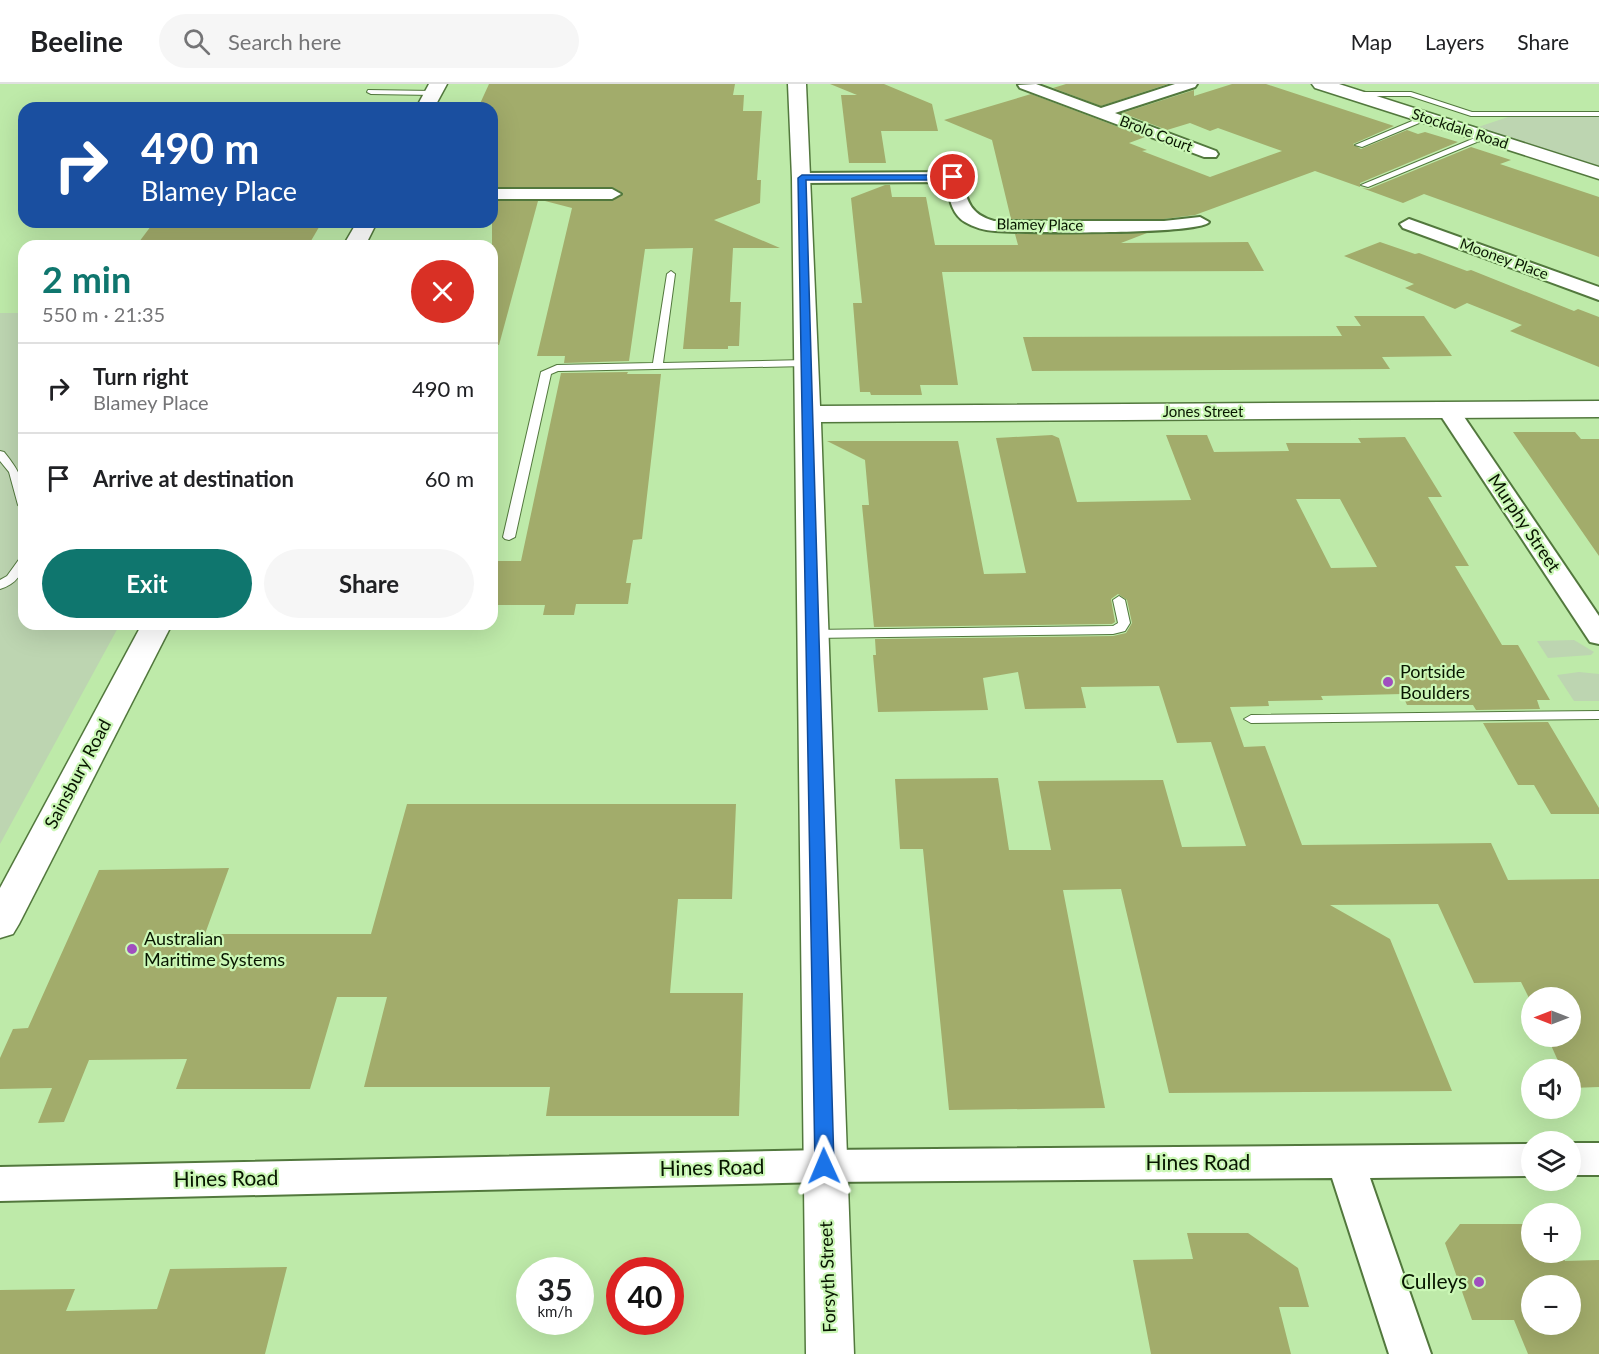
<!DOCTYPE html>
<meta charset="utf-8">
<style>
:root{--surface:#fff;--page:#f6f6f6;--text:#202124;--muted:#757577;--line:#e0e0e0;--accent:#0f766e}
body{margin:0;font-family:Lato,sans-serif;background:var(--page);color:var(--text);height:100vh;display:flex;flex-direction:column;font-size:22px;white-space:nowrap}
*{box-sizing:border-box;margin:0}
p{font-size:20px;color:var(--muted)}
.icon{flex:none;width:33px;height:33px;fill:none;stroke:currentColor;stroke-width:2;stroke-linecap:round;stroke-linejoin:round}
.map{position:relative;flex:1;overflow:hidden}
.side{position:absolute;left:18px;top:156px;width:480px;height:390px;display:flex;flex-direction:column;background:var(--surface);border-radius:18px;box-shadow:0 6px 24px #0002}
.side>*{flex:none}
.guide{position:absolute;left:18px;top:18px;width:480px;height:126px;border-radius:18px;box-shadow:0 6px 24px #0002;background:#1a4fa0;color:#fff;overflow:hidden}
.needle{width:39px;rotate:270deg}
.fabs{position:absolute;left:1521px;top:903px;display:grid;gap:12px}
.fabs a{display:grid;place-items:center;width:60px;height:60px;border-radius:50%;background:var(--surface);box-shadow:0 6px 24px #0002;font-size:30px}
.speed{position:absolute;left:516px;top:1173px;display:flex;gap:12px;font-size:30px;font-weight:700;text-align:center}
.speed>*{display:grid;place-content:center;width:78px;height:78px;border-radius:50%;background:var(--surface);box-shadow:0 6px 24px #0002;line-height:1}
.speed small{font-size:15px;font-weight:400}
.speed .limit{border:9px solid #d22;background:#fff;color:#111}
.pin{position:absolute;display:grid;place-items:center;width:51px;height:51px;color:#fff;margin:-26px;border:3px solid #fff;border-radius:50%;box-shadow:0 2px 6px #0007}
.me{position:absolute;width:66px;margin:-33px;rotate:359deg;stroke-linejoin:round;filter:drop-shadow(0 0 4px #0008)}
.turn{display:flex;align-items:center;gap:21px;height:126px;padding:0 24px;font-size:27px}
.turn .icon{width:78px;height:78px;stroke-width:2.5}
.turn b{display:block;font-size:42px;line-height:51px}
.round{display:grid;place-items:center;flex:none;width:63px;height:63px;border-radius:32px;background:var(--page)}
.head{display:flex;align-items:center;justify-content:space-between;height:102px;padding:0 24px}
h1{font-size:36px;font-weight:700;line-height:45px;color:var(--accent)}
.button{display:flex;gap:12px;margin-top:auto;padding:12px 24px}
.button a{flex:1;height:69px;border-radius:36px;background:var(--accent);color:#fff;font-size:24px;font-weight:700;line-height:69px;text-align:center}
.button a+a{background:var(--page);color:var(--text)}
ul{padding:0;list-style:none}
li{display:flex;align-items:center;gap:18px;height:90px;padding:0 24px;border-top:2px solid var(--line)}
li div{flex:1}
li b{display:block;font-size:22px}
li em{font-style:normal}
header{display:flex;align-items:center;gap:36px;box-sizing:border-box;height:84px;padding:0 30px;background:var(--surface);border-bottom:2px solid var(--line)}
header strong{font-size:28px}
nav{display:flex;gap:33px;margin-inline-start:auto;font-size:21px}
.search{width:420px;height:54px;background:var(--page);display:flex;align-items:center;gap:15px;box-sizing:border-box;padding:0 21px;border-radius:33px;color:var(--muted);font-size:22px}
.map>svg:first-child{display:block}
.green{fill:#bdd5b1}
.building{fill:#a2ac6b;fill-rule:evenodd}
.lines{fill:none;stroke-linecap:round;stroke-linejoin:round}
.service-casing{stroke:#52783d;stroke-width:2}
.minor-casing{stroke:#52783d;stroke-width:4}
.tertiary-casing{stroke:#52783d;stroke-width:3}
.service{fill:#fff;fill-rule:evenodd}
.minor{fill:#fff;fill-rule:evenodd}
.tertiary{fill:#fff;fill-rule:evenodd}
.route{fill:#1a73e8;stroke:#114b97;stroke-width:1.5}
.poi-dot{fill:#a04fbf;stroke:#cbf7b6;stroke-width:2}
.labels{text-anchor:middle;stroke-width:4.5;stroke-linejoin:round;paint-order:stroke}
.far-street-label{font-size:15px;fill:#081601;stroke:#cbf7b6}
.street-label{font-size:18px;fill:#081601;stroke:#cbf7b6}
.poi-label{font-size:18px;fill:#081601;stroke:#cbf7b6;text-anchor:start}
.near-street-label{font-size:21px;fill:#081601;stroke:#cbf7b6}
.near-poi-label{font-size:21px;fill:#081601;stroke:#cbf7b6;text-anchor:end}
</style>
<header>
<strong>Beeline</strong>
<div class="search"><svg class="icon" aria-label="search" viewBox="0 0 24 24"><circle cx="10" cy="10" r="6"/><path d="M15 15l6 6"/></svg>Search here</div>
<nav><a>Map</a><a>Layers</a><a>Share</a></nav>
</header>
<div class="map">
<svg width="1599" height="1270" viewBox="0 0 1599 1270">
<rect width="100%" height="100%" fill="#beeaa9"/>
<g class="green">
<path d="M1599 32V84L1481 47 1478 43 1508 33Z"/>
<path d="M0 229H24V540H120L0 760Z"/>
<path d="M1574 556 1594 568 1591 571 1548 574 1537 557Z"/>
<path d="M1579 588 1599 590V617H1574L1557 591Z"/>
</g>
<g class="building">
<path d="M489 0H735L733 11H744L743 27H762L757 96H761L760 119 714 136 780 164H733L730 218H741L739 262H728V265H683L693 164 645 165 629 277 564 279 565 272H537L572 124 545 117H612L623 109 612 103H492V24H478Z"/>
<path d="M830 0H884L932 20 938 47H881L886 79H849L841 11H857Z"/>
<path d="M1066 0H1168L1101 22 1053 4Z"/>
<path d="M1232 0H1266L1394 42 1353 60 1361 65 1407 46 1418 50 1425 48 1458 58 1360 99V103L1315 87 1195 131 1164 135H1011L992 56 944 36 1031 10 1145 53 1129 59 1147 66 1142 67 1210 93 1282 67 1218 44 1210 47 1190 39 1167 46 1122 29 1194 6V12Z"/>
<path d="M1471 63 1511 76 1500 80 1599 113V173L1424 110 1403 119 1362 104 1369 105Z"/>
<path d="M885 101H890L892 113H926L935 161H1018L1015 150 1147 149 1121 159 1248 158 1264 187 942 188 958 301H920L922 311H871L870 308H860L853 219H862L851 114Z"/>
<path d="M492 117H538L499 261 492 260Z"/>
<path d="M154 138H322L308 162H136Z"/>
<path d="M1380 158 1415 170 1419 169 1467 187 1471 186 1574 227 1578 225 1599 233V283L1510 247 1522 241 1467 219 1455 225 1405 204 1414 200 1344 172Z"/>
<path d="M1354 232H1424L1452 272 1382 273 1390 285 1032 287 1023 253 1342 252 1336 242H1361Z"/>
<path d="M628 288 627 290H661L642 455 633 456 626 499H631L628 520H576L574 531H543L545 521H492V477H521L561 289Z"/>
<path d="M1513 348H1575L1581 355H1599V472Z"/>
<path d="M1052 351 1059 354 1077 418 1191 416 1166 351H1207L1214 368 1289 367 1286 359H1361L1358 354 1405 353 1442 413H1428L1469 482H1455L1502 561H1518L1550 616H1537L1540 625 1476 626 1473 621H1407L1402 610 1321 612 1323 616 1268 617 1269 622 1230 623 1244 663 1265 662 1302 761 1491 759 1508 796 1599 795V1003L1571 1004 1570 986H1562L1547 952H1570V914H1532V920L1521 898 1474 899 1438 820 1330 821 1390 855 1452 1007 1169 1009 1121 805 1063 806 1105 1024 949 1026 923 765H900L895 695 998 694 1009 766H1051L1038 697 1163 696 1182 763 1246 762 1211 658 1177 659 1159 602 1081 603 1086 624 1025 625 1018 588 983 594 988 626 878 628 873 571H876L875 555 1113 552 1126 549 1132 539 1127 516 1118 510 1111 515 1115 538 1112 540 874 543 862 421H869L865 376 827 357H958L984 490 1026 489 996 354ZM1296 415H1340L1377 483 1331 484Z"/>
<path d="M1548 638 1599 724V730H1551L1534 701H1518L1483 639Z"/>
<path d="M407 720H736L732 815H678L670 909H743L739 1032H546L550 1003H364L387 913H337L310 1005H176L187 975 89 976 64 1038 38 1039 52 1004 0 1005V974L13 945 28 944 99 786 229 784 205 850H371Z"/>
<path d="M1460 1140H1532V1168H1561L1565 1177 1599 1176V1270H1528L1514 1236H1472L1445 1159ZM1532 1202H1570V1240H1532Z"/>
<path d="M1187 1149H1248L1298 1184 1309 1223H1279L1291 1270H1151L1133 1176 1193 1175Z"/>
<path d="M287 1183 265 1270H0V1206L75 1205 66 1227 157 1225 170 1185Z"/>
</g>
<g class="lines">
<defs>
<g id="service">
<path d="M368 6 433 7 437 9 433 11 371 10 367 8Z"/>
<path d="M1354 8H1411L1472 28H1599V32H1471L1410 12H1351V8Z"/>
<path d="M1424 32 1431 34 1362 63 1355 61Z"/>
<path d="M1482 51 1489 53 1368 103 1361 101Z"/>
<path d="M671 187 675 190 663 279 806 276 811 279 806 282 558 287 551 290 515 453 509 456 505 455 503 453 541 288 557 281 653 279 667 190Z"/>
<path d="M0 367 4 368C21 389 24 397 24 424L18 421 9 388 0 377Z"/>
<path d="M24 473C24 490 16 500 0 505V496L7 492 20 474Z"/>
<path d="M1119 512 1125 516 1130 539 1125 547 1113 550 812 554 806 550 812 546 1113 542 1118 539 1113 516Z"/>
<path d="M1599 627V635L1251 639 1244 635 1251 631Z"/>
</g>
<g id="minor">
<path d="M1036 0 1101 24 1175 0H1197L1195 3 1115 29 1216 67 1218 70 1216 73H1204L1020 4 1018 1Z"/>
<path d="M953 88 961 93C967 116 969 130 994 137H1164L1200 133 1209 138C1200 151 1021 149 995 147 986 147 973 143 965 138 951 130 949 112 946 98L802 99 794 94 802 89Z"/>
<path d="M492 105H612L621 110 612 115H492Z"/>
<path d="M1409 135 1599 203V216L1403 144 1400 140Z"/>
<path d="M1448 319 1456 321 1599 532V560L1590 558 1437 326 1440 321Z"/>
<rect x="1570" y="1059" width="29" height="32"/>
<path d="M1532 1060V1092L1370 1094 1431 1270H1389L1332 1094 824 1098 0 1117V1083L824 1066Z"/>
</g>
<g id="tertiary">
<path d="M429 0H447L434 24H416Z"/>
<path d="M788 0H806L820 322 1599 317V333L821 338 854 1270H806L792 94Z"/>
<path d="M1312 0H1339L1599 83V95L1315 4Z"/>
<path d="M357 138H377L365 162H343Z"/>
<path d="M142 540H172L19 840 13 850 0 854V804Z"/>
</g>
</defs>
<use href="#service" class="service-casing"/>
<use href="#minor" class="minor-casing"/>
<use href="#tertiary" class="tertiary-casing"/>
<use href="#service" class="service"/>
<use href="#minor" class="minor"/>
<use href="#tertiary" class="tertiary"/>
</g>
<path class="route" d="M802 91H953L957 93 953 96H806L834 1082 831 1087 824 1089 818 1087 815 1082 798 94Z"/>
<g class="poi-dot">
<circle cx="1388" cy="598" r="6"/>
<circle cx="132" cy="865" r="6"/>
<circle cx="1479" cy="1198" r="6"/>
</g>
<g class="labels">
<g class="far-street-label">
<text transform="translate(1460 45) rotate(18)" y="5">Stockdale Road</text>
<text transform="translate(1156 50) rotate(21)" y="5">Brolo Court</text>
<text transform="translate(1040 141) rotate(1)" y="5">Blamey Place</text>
<text transform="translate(1504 175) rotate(20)" y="5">Mooney Place</text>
<text x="1203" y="333">Jones Street</text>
</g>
<g class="street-label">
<text transform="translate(1524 439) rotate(56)" y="6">Murphy Street</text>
<text transform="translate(78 690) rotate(-62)" y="6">Sainsbury Road</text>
<text transform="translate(828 1193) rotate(-92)" y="6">Forsyth Street</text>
</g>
<g class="poi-label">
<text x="1400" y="594">Portside<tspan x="1400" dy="21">Boulders</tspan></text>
<text x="144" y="861">Australian<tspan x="144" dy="21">Maritime Systems</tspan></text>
</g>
<g class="near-street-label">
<text x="1198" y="1086">Hines Road</text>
<text transform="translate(712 1084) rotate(-1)" y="7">Hines Road</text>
<text transform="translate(226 1095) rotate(-1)" y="7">Hines Road</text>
</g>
<g class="near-poi-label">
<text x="1467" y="1205">Culleys</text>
</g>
</g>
</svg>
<div class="fabs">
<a><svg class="needle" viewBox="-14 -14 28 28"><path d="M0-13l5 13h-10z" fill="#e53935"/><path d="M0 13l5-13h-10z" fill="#757577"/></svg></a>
<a><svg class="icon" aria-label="sound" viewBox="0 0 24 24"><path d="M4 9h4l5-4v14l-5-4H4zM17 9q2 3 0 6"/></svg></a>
<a><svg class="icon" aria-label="layers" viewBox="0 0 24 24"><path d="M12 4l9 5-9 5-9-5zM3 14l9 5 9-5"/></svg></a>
<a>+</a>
<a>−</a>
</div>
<div class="speed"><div>35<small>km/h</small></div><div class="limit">40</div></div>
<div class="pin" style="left:953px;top:93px;background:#d93025"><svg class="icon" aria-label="arrive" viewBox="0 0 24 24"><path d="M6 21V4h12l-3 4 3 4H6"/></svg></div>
<svg class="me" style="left:824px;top:1082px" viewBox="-20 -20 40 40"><path d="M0-17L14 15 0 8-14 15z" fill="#1a73e8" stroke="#fff" stroke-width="4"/></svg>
<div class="guide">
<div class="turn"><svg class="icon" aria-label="right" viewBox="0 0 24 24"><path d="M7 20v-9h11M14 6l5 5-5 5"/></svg><div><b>490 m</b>Blamey Place</div></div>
</div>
<section class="side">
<div class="head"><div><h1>2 min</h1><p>550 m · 21:35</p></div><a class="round" style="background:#d93025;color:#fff"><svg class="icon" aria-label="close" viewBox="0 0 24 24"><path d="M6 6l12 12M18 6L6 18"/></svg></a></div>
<ul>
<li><svg class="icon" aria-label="right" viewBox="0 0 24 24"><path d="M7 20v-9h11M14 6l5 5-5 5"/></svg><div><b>Turn right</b><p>Blamey Place</p></div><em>490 m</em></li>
<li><svg class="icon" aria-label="arrive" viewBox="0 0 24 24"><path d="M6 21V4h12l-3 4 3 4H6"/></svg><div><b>Arrive at destination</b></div><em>60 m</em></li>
</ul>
<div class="button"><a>Exit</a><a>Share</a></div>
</section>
</div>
